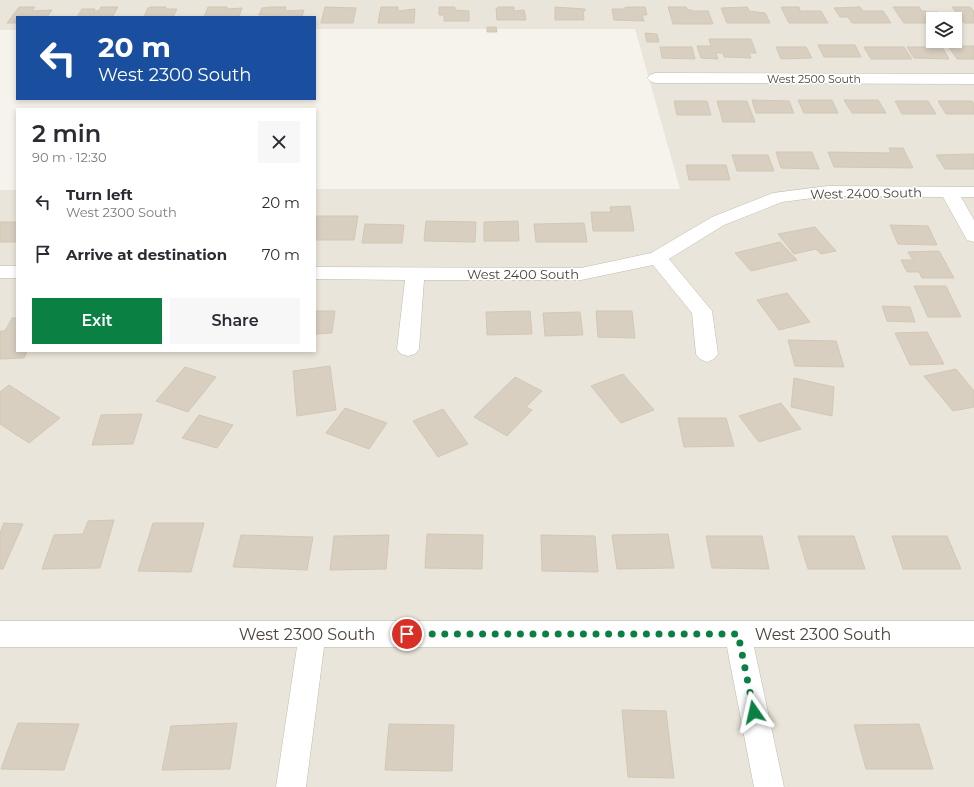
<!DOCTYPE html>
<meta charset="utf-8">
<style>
:root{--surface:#fff;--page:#f7f7f7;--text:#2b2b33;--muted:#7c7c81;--accent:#0b8043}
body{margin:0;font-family:Montserrat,sans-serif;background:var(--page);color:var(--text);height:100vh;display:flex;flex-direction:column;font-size:15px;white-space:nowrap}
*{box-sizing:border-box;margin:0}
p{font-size:13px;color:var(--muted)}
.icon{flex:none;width:22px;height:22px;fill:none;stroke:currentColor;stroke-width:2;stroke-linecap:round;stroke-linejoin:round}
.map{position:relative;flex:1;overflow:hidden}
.drawer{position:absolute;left:16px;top:108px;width:300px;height:244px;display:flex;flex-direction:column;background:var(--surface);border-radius:0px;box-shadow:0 2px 6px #0003}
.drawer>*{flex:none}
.banner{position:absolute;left:16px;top:16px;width:300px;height:84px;border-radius:0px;box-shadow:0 2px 6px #0003;background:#1a4fa0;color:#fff;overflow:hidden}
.tools{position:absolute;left:926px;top:12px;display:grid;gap:8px}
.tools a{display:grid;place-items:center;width:36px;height:36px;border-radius:0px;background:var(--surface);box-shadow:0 2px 6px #0003;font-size:20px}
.pin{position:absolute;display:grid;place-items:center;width:34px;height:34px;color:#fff;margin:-17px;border:2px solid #fff;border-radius:50%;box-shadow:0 1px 4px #0007}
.me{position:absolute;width:44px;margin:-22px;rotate:349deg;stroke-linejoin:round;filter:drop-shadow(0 0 3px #0008)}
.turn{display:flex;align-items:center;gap:14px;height:84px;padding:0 16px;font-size:18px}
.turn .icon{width:52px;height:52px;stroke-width:2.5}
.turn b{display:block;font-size:28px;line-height:34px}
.round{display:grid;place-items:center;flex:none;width:42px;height:42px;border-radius:0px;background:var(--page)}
.summary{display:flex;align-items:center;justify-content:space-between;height:68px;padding:0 16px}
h1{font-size:24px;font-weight:600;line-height:30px}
.cta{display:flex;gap:8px;margin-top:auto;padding:8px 16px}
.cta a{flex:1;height:46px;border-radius:0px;background:var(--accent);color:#fff;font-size:16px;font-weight:600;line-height:46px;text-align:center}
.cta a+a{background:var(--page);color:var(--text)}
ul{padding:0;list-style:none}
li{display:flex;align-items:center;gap:12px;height:52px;padding:0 16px}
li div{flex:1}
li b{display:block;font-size:15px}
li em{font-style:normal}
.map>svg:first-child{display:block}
.residential{fill:#eae5da;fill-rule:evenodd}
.building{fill:#d8cfc1;stroke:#d3c7b4}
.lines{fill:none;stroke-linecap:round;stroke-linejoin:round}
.street-casing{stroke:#c2bbae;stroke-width:1}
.street{fill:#fff;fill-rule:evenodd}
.route{stroke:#0b8043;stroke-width:7;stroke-dasharray:0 12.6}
.labels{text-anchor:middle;stroke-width:3;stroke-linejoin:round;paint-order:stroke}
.far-street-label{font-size:11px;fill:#4b4439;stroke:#fff}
.street-label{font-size:13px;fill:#4b4439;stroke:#fff}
.near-street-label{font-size:16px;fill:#4b4439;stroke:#fff}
</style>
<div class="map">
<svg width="974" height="787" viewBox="0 0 974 787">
<rect width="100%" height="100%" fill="#f6f3ec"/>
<path class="residential" d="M0 0H974V787H0V190H17V351H315V189H680L635 29H315V17H17V30H0ZM933 19H955V41H933Z"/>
<g class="building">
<path d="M19 7H35L32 11 52 10 47 17H17V23H7Z"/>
<path d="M101 7H118L112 17H77L82 9H95L94 11H99Z"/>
<path d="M151 7H166L165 9H177L173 17H144L148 8Z"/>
<path d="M208 7H227V9L242 8 239 17H204Z"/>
<path d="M271 7H286L285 11 304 10 302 17H266L267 15H259L262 8Z"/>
<path d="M325 7 356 8 353 23H321Z"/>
<path d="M381 7H398V11L415 9 414 23H378Z"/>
<path d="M439 7H455V10L469 11V21H444V15H439Z"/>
<path d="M498 7H514V11L524 10 526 20H497L496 9Z"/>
<path d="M555 7 585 9V11H583L584 20H555Z"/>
<path d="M628 7H645L647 15H642L644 21 614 20 612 9H624V8Z"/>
<path d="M668 7H686L687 10H692V11H708L713 24H673Z"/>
<path d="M747 7 749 11 765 13 770 23H727L721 8Z"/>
<path d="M781 7H799L800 11H821L828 23H789Z"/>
<path d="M860 7 863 11H883L891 23H852L848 17H840L834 8Z"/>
<path d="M893 7H919L922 11H926L927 12H938L944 19H933V23H904Z"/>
<path d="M952 7H970L974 11V23H964Z"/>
<path d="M487 27H496L497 32H487Z"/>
<path d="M645 33 657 34 659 42H647Z"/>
<path d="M709 39H751L756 53H749L751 58 724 57 723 53H716L718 59 701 58 697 46H711Z"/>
<path d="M818 45H855L861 57H824Z"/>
<path d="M948 46H974V59H957Z"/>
<path d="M660 47H692L695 59 662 58Z"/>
<path d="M776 47H806L812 58 781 59Z"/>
<path d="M864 47H904L912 59H871Z"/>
<path d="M907 47H942L949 59 914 58Z"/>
<path d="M752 100 789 101 794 113H756Z"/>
<path d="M798 100H832L838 113H804Z"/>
<path d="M844 100H878L886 113H852Z"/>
<path d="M674 101H707L711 115H677Z"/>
<path d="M717 101H747L755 122H723Z"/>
<path d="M895 101H928L936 114H902Z"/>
<path d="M938 101H972L974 104V114H946Z"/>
<path d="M889 148H903L913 168 834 167 828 152 891 153Z"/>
<path d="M776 152H812L819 169 781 168Z"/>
<path d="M974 154V169H945L936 155Z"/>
<path d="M732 155H768L774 171H737Z"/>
<path d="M686 165H726L730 180H689Z"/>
<path d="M630 206 634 231H593L591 212H611L610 207Z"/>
<path d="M317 216H358L354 240H315V225Z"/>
<path d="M426 221 476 222 475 242 424 241Z"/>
<path d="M518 221 519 241H484V222Z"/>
<rect x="0" y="222" width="17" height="20"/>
<path d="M584 223 587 242H536L534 224Z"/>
<path d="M365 224 404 225 402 243H362Z"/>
<path d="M890 225 928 226 937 245 898 244Z"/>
<path d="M815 227 836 251 821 254 816 249 794 254 778 234Z"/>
<path d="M780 242 797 260 751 271 735 253Z"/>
<path d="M939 251 954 278H922L919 272H907L901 260H913L908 252Z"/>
<path d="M914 286H946L961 317H928Z"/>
<path d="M787 293 810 322 779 330 757 300Z"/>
<path d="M882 306 910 307 915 322 887 321Z"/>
<path d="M315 311H335L332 333 315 334Z"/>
<path d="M530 311 532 334 487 335 486 312Z"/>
<path d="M596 311H632L635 338 598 337Z"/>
<path d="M580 312 583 335 545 336 543 313Z"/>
<path d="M12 318H17V351H27L24 358 0 359V331H5Z"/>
<path d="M927 332 944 364 910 365 895 333Z"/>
<path d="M788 340 836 341 844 367 795 366Z"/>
<path d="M330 366 336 410 297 416 293 371Z"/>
<path d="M185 367 216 377 188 412 156 401Z"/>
<path d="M956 369 974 391V407L953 411 924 376Z"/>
<path d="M623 374 654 410 621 423 591 386Z"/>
<path d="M515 377 542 391 526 407 532 410 507 436 474 417Z"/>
<path d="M794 378 834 387 832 416 791 407Z"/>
<path d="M9 385 60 418 29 443 0 424V392Z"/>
<path d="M781 403 801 429 759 442 739 416Z"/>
<path d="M345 408 387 423 369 449 326 433Z"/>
<path d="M443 409 468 444 438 457 413 421Z"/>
<path d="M142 414 133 444 92 445 101 415Z"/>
<path d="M199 415 233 425 217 448 182 438Z"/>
<path d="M678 418H726L734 446 684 447Z"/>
<path d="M114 520 100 568 42 569 54 535 83 534 88 521Z"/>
<path d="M4 523 23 524 3 569H0V533Z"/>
<path d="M153 523H204L191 572 138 571Z"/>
<path d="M427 534 483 535 482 569 425 568Z"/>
<path d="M668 534 674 568 617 569 612 535Z"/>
<path d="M241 535 313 537 307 570 233 567Z"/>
<path d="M389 535 386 569 330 570 334 536Z"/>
<path d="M541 535 595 536 598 572 542 571Z"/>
<path d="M706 536H762L769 569 712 568Z"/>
<path d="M798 536H854L865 569H808Z"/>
<path d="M892 536H947L961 569H903Z"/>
<path d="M622 710 666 711 674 778 628 777Z"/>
<path d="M18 723 79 724 64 770 1 769Z"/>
<path d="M237 723 230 769 162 770 171 726Z"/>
<path d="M389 724 454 725 452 771 385 770Z"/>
<path d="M919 724 933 769H866L854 725Z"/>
</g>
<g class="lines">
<defs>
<g id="street">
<path d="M655 73 974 74V84L655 83 650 81 647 78 650 75Z"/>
<path d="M828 186 974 187V197H961L974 220V242L967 240 943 197 828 196 782 202 724 225 669 259 712 311 718 354 714 359 707 362 700 359 696 354 692 313 653 265 581 280H424L419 349 415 354 408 356 401 354 397 349 405 280 315 279V267L581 268 651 253 712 217 773 193Z"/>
<rect x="0" y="266" width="17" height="12"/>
<path d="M0 621H974V647H754L784 787H754L727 647H324L306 787H276L297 647H0Z"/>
</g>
</defs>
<use href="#street" class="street-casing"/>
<use href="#street" class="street"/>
</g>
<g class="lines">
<path class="route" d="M407 634H738L754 712"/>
</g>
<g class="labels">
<g class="far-street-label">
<text x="814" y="83">West 2500 South</text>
</g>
<g class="street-label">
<text transform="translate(866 193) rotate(-1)" y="5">West 2400 South</text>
<text x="523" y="279">West 2400 South</text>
</g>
<g class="near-street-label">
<text x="307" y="640">West 2300 South</text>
<text x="823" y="640">West 2300 South</text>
</g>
</g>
</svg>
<div class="tools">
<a><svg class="icon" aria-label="layers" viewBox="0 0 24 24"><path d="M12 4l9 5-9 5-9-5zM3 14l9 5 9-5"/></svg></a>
</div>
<div class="pin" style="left:407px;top:634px;background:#d93025"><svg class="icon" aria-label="arrive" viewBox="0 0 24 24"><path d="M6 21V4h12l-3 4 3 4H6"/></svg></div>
<svg class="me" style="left:754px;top:712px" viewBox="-20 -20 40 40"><path d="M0-17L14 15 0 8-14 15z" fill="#0b8043" stroke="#fff" stroke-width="4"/></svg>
<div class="banner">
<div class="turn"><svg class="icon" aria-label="left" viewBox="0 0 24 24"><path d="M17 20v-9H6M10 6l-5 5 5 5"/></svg><div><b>20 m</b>West 2300 South</div></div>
</div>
<section class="drawer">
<div class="summary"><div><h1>2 min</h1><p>90 m · 12:30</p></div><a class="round"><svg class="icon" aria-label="close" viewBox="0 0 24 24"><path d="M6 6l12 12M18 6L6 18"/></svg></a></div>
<ul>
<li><svg class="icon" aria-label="left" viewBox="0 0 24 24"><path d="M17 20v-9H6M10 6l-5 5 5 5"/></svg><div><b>Turn left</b><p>West 2300 South</p></div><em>20 m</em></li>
<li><svg class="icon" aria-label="arrive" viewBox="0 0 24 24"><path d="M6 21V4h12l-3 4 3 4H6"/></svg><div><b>Arrive at destination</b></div><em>70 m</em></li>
</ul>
<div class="cta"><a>Exit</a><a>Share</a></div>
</section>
</div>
